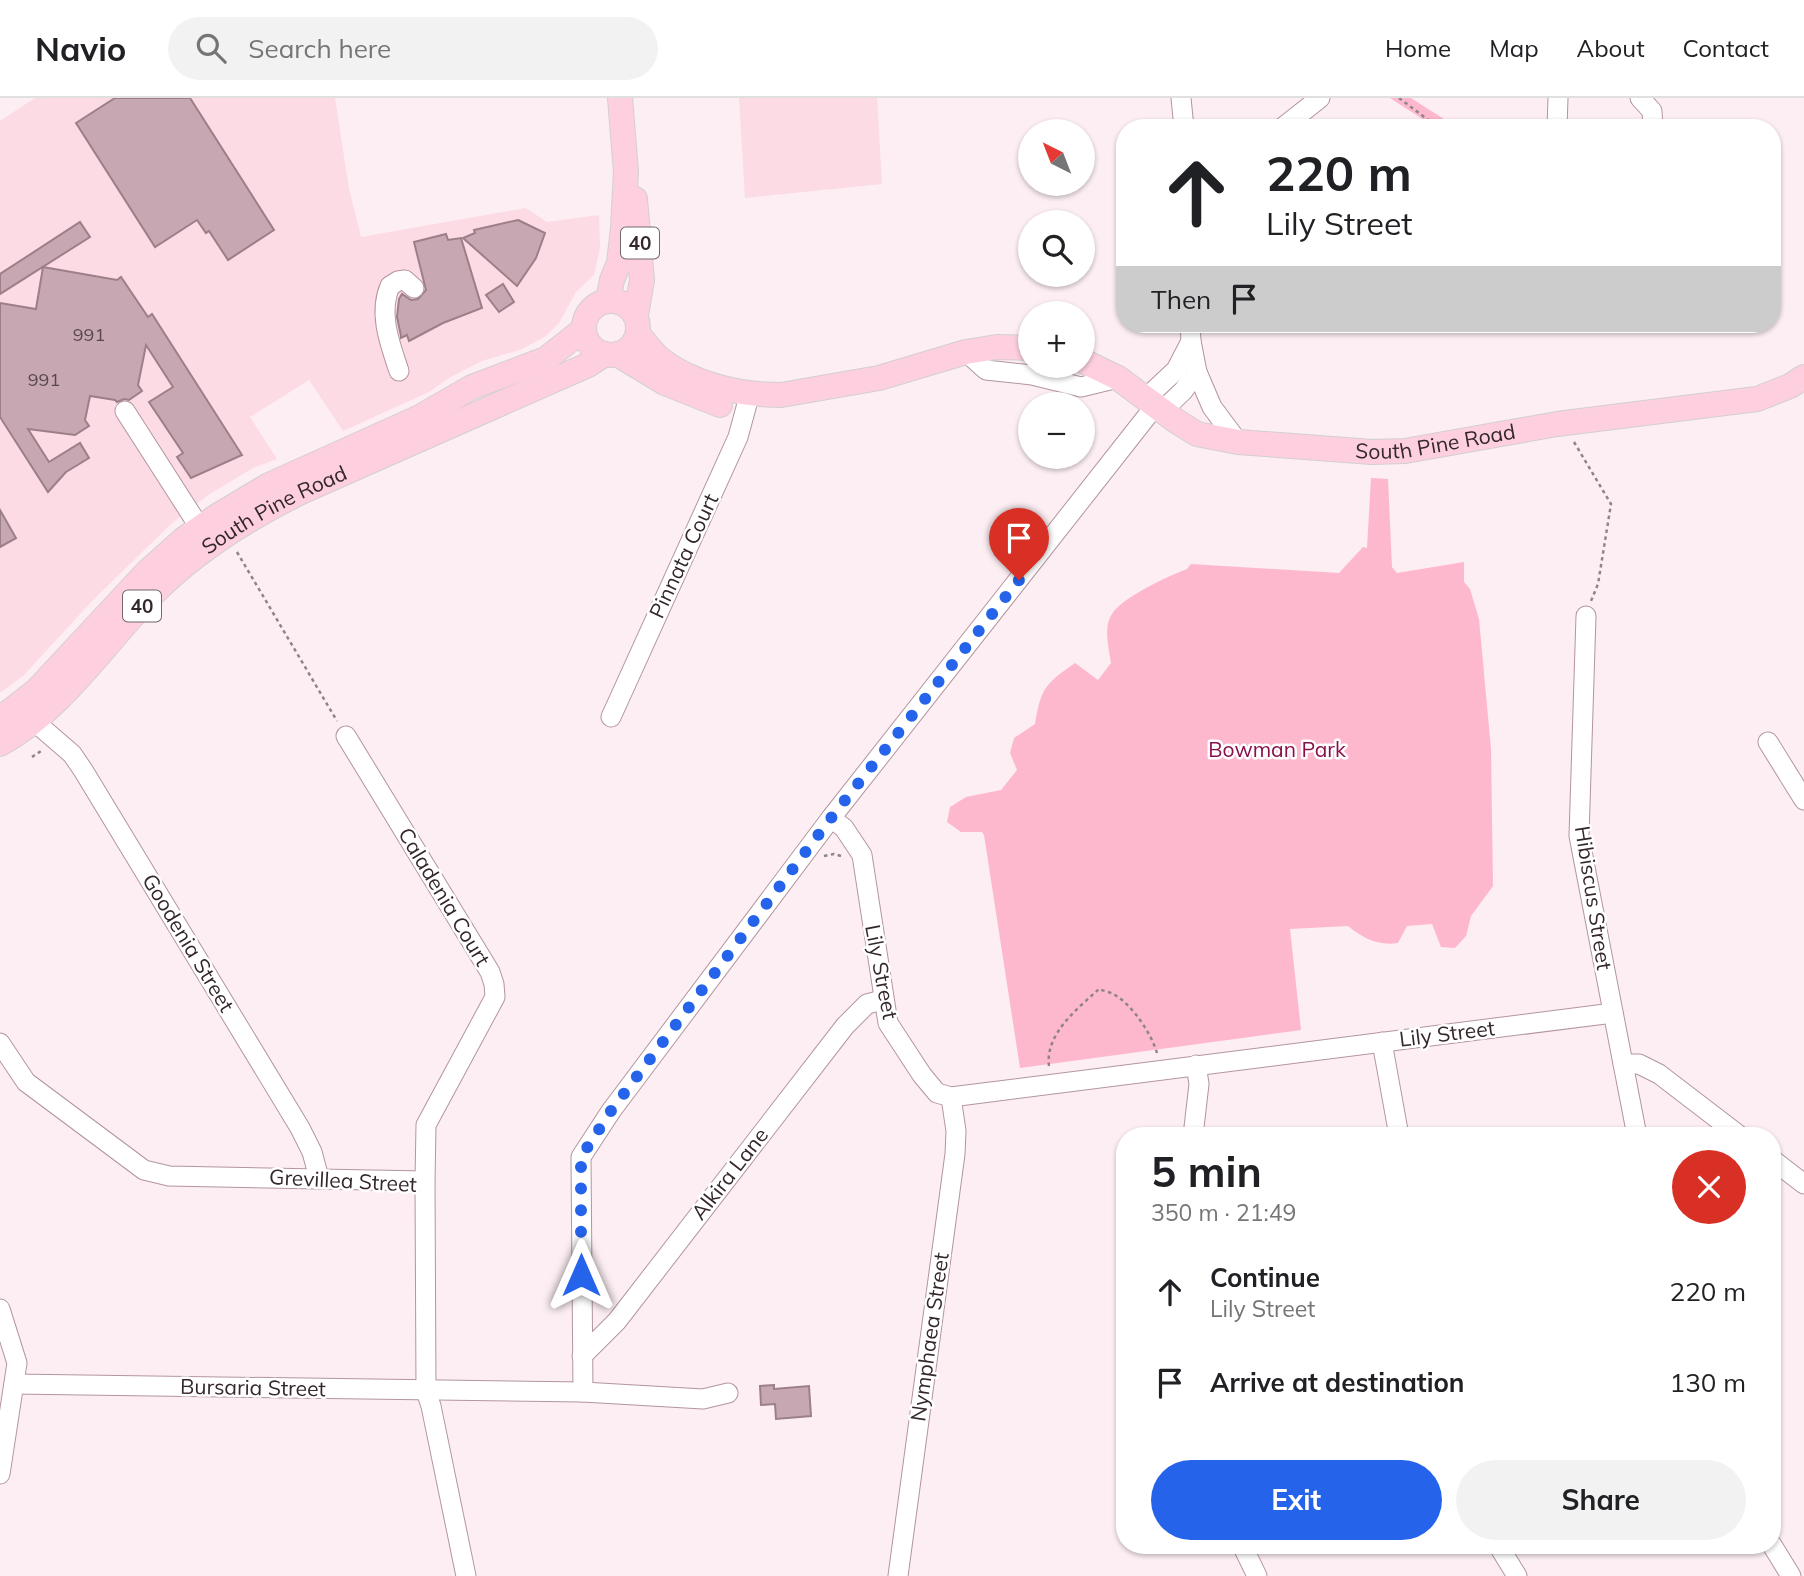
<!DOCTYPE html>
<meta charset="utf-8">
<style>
:root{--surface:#fff;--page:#f2f2f2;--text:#202124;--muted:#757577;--line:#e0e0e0;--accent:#2563eb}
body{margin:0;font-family:Mulish,sans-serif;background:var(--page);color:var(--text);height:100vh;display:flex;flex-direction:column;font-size:26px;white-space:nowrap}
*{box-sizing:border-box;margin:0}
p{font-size:23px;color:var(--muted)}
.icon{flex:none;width:38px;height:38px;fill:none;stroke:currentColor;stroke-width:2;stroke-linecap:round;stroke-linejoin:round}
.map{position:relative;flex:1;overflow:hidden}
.side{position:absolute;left:1116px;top:1029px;width:665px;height:427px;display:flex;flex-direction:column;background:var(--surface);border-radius:28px;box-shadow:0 2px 5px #0004}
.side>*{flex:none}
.hud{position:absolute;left:1116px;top:21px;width:665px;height:214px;border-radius:28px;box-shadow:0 2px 5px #0004;background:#fff;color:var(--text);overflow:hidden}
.needle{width:46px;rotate:318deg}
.controls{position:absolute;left:1018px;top:21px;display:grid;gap:14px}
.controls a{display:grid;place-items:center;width:77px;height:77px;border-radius:50%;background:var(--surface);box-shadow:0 2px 5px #0004;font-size:35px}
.pin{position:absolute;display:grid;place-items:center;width:60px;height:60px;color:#fff;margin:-72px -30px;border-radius:50% 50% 50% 0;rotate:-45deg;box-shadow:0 0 7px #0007}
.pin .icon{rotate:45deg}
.me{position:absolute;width:77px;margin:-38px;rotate:0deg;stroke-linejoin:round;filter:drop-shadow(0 0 5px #0008)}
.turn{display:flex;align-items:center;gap:24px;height:147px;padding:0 35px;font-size:32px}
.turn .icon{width:91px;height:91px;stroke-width:2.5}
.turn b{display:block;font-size:49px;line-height:60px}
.then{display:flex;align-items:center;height:66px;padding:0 35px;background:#0003;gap:14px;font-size:26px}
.round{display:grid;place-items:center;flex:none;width:74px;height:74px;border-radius:37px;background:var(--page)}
.summary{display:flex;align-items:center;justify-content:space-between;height:119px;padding:0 35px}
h1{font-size:42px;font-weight:700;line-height:52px}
.action{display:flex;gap:14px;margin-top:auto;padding:14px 35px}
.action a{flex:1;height:80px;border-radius:42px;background:var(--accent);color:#fff;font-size:28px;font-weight:700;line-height:80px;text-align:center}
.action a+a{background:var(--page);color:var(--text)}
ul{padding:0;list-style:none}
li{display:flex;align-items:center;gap:21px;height:91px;padding:0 35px}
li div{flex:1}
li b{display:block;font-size:26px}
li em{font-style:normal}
header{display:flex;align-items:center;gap:42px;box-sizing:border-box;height:98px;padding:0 35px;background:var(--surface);border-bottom:2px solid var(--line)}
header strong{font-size:33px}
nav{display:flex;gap:38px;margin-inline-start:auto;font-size:24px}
.search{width:490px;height:63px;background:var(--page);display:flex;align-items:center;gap:18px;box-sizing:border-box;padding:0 24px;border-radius:38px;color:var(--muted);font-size:26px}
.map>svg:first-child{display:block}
.built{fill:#fcdbe5}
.green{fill:#feb8ce}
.building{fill:#c7a8b2;stroke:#9c7f88;stroke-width:2}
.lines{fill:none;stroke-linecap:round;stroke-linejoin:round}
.minor-casing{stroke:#b3959e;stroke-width:21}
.major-casing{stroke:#d2cfd0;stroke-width:26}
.path{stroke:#918488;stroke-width:2.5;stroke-dasharray:3.5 3.5;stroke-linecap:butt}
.minor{stroke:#fff;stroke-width:19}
.major{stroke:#fed0df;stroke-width:24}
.route{stroke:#2563eb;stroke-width:12;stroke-dasharray:0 21.6}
.labels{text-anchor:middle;stroke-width:5;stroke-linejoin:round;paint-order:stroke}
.number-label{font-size:18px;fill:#58474c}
.shield{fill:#fff;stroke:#70686a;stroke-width:2}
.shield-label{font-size:19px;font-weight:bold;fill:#33272a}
.street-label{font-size:21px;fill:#33272a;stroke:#fff}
.park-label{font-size:21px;fill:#8a104c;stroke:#fff}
</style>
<header>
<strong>Navio</strong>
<div class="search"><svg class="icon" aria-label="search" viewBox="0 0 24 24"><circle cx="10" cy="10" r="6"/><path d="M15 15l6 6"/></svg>Search here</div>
<nav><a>Home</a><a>Map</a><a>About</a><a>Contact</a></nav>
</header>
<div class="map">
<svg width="1804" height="1478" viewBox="0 0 1804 1478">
<rect width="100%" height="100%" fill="#fceef2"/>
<g class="built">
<path d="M35 0H335L349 91 361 139 526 110 547 124 599 117 600 150 594 177 576 194 559 225 546 238 522 251 482 263 449 280 429 294 343 333 309 282 250 319 277 361 253 370 208 397 171 426 92 503 24 577 0 595V23Z"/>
<path d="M739 0H877L882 86 745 100Z"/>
</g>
<g class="green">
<path d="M1390 0H1411L1458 30H1421L1424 22Z"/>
<path d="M1371 380 1388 381 1392 469 1397 475 1464 464V484L1470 491 1479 521 1491 651 1493 788 1471 818 1466 838 1455 850 1441 849 1432 826 1407 828 1398 845C1377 848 1363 840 1348 828L1290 831 1301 932 1020 970 984 737 982 734H961L947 724 950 709 966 699 1001 692 1017 672 1010 655 1014 640 1035 626C1041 590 1045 586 1075 565L1098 582 1111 565C1109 551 1103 529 1112 516 1122 499 1169 478 1187 471L1191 466 1339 475 1363 449 1367 450Z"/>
</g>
<g class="building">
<path d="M115 0H190L274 132 228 162 209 133 206 135 197 122 155 149 76 25Z"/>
<path d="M518 122 545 135 536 160 517 188 463 140 475 135 474 132Z"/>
<path d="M80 124 90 139 0 196V176Z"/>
<path d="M446 136 448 142 461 140 482 210 443 225 409 243 407 237 401 240V238L397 219 399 201 402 196 411 202 418 201 426 192 414 144Z"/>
<path d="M43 169 117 182 121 179 148 219 152 216 242 357 191 380 177 359 183 355 149 304 173 289 146 247 138 287 142 293 129 302 124 301 117 304 115 302 90 298 85 322 89 328 75 337 28 331 49 364 80 345 89 360 66 374 48 394 0 319V205L36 211Z"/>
<path d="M503 186 514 204 499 214 486 197Z"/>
<path d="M0 412 16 440 0 449Z"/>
<path d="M774 1287V1291L809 1288 811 1318 776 1321 775 1306 761 1307 760 1288Z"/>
</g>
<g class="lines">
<defs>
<g id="minor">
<path d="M1181 0 1184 30"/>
<path d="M1640 0 1652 13 1653 30"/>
<path d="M1282 30 1320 0"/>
<path d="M1557 30 1558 0"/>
<path d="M966 254 986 272 1032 277 1081 289 1118 280"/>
<path d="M399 273C390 246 378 215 390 188L398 183 405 182 414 190"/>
<path d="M1197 274 1212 309 1238 344"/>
<path d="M1145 301 1176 272 1191 243"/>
<path d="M1155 308 831 720 844 730 862 757 888 925 922 977 937 995 951 999 1613 915"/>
<path d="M125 313 200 430"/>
<path d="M1162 313 1183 293 1197 274 1191 243 1190 226"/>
<path d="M1586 518 1579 738 1637 1038"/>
<path d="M611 619 738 339 750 295"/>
<path d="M35 624 72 656 83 672 300 1030 312 1054 319 1080"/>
<path d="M346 638 490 874 494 886 495 899 426 1027 425 1083"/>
<path d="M1768 644 1804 702"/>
<path d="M1382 944 1399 1038"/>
<path d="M0 945 26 984 144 1072 169 1078 425 1083 426 1293 431 1308 466 1478"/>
<path d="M1623 966H1639L1659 976 1740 1038"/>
<path d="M1193 1038 1199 986 1196 967"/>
<path d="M1773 1062 1804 1086"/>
<path d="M0 1211 17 1265 0 1376"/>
<path d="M582 1258 617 1223 845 928 867 906 882 902"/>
<path d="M14 1286 583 1294 703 1301 728 1295"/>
<path d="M583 1294 581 1059 611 1013 831 720"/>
<path d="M1242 1447 1257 1478"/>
<path d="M1498 1447 1517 1478"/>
<path d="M1772 1447 1791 1478"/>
<path d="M898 1478 955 1056 956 1033 951 999"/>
</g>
<g id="major">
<path d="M635 101 642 182 636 217"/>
<path d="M608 202 612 182 619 165 623 130 626 74 620 0"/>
<circle cx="611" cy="230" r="27"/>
<path d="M638 236C645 244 652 254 660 261 693 287 741 297 781 297L879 280 966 254 997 249 1031 250"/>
<path d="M617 256 665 285 720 307"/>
<path id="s1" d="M1083 263 1118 280 1176 323 1197 336 1238 344 1372 354 1405 353 1557 326 1757 301 1790 288 1804 279"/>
<path d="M0 621 36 593 146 475 184 441 217 418 269 387 420 319 472 289 546 261 584 231"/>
<path id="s2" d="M0 646C63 611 103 547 153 496 196 452 248 420 303 393L588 267 605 256"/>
</g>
</defs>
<use href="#minor" class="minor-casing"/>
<use href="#major" class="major-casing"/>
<g class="path">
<path d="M1399 0 1439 30"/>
<path d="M1574 344 1611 406 1598 486 1591 503"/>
<path d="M237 454 337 623"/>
<path d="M32 659 41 653"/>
<path d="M824 758 834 756 841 758"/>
<path d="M1049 968C1045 936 1077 911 1099 891 1104 893 1110 894 1115 897 1133 908 1151 935 1157 955"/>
</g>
<use href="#minor" class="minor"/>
<use href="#major" class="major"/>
</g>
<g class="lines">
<path class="route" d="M581 1177V1059L611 1013 831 720 1019 482"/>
</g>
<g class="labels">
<g class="number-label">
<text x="89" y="243">991</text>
<text x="44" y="288">991</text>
</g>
<g class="shield">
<rect x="621" y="129.5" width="38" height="31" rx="5"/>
<rect x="123" y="492.5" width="38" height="31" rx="5"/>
</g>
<g class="shield-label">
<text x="640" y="152">40</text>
<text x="142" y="515">40</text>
</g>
<g class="street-label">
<text dy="7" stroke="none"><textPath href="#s1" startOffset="376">South Pine Road</textPath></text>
<text dy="7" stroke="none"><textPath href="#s2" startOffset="364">South Pine Road</textPath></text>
<text transform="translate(684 458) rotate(-65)" y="7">Pinnata Court</text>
<text transform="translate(444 799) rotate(59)" y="7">Caladenia Court</text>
<text transform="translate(1593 800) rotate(81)" y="7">Hibiscus Street</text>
<text transform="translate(188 845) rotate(59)" y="7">Goodenia Street</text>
<text transform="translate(881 874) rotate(79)" y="7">Lily Street</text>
<text transform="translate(1447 936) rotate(-7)" y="7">Lily Street</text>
<text transform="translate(730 1076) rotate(-52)" y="7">Alkira Lane</text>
<text transform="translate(343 1083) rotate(3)" y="7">Grevillea Street</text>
<text transform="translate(930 1239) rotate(-82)" y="7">Nymphaea Street</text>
<text transform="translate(253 1290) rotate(1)" y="7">Bursaria Street</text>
</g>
<g class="park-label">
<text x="1277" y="659">Bowman Park</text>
</g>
</g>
</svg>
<div class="controls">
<a><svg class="needle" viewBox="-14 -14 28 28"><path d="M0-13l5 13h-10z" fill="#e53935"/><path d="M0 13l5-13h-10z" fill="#757577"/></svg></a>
<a><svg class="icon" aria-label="search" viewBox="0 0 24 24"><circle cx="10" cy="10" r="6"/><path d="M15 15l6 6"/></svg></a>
<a>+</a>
<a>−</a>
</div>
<div class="pin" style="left:1019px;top:482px;background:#d93025"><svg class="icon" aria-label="arrive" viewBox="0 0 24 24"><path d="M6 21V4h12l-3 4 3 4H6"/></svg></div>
<svg class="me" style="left:581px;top:1177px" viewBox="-20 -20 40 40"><path d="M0-17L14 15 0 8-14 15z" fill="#2563eb" stroke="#fff" stroke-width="4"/></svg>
<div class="hud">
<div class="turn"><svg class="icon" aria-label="ahead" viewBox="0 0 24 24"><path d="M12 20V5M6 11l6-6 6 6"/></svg><div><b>220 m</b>Lily Street</div></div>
<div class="then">Then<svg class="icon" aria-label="arrive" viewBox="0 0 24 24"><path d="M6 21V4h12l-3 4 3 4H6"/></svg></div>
</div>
<section class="side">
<div class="summary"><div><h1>5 min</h1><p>350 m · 21:49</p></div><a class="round" style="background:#d93025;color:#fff"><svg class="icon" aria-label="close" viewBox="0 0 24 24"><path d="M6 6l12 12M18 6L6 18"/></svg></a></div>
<ul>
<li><svg class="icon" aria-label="ahead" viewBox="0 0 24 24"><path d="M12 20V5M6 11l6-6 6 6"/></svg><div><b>Continue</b><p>Lily Street</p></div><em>220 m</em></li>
<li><svg class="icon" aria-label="arrive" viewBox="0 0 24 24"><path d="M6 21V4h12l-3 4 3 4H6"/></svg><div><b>Arrive at destination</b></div><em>130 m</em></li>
</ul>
<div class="action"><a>Exit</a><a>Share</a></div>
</section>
</div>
